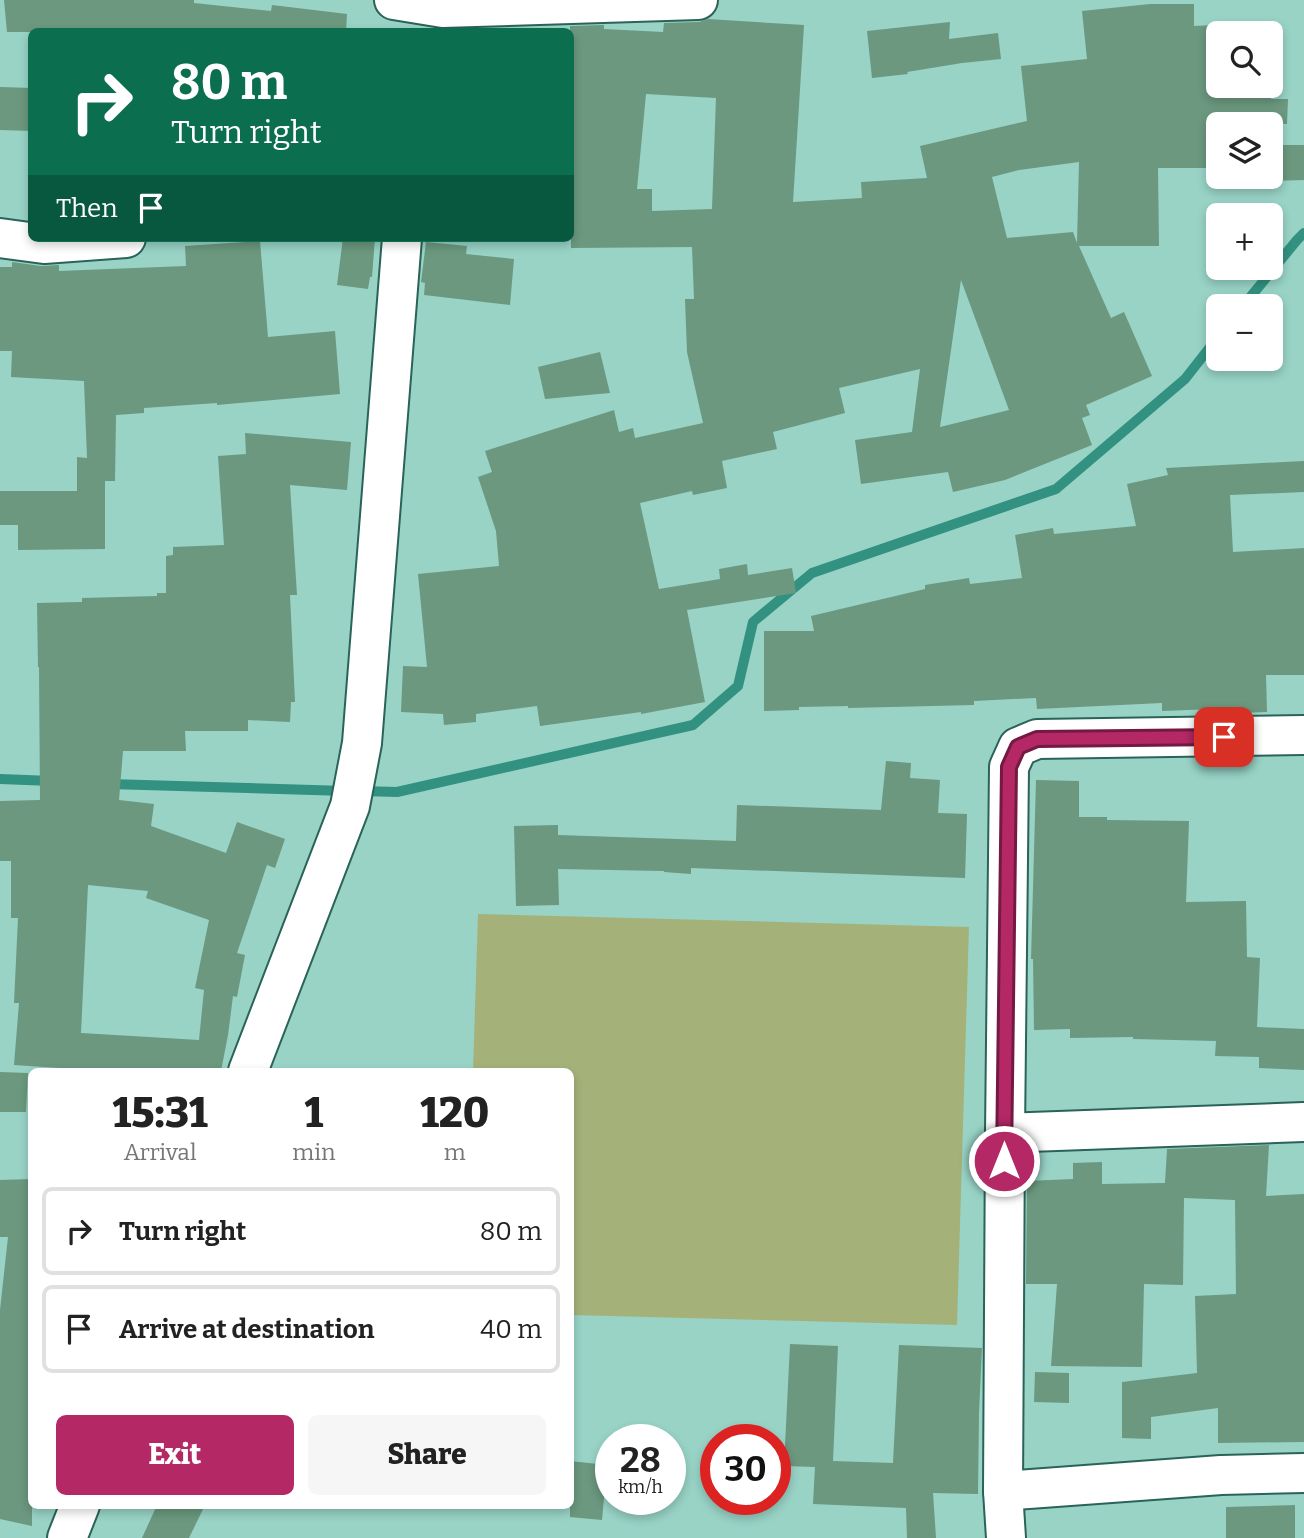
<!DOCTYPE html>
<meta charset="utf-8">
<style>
:root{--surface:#fff;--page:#f6f6f6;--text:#222;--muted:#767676;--line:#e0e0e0;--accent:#b32865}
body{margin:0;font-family:Bitter,serif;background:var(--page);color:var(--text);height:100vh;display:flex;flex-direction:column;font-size:26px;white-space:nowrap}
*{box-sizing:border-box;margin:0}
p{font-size:23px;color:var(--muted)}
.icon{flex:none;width:38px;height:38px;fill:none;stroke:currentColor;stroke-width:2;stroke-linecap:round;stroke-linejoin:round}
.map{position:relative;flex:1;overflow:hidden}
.side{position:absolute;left:28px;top:1068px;width:546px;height:441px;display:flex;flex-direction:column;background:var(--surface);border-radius:10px;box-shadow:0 4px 10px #0003}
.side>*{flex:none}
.top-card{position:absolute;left:28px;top:28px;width:546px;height:214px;border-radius:10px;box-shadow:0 4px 10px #0003;background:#0b6e4f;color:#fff;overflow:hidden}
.tools{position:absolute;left:1206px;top:21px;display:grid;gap:14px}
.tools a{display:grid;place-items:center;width:77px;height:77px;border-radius:10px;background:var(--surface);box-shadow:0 4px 10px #0003;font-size:35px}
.speed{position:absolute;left:595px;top:1424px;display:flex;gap:14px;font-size:35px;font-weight:700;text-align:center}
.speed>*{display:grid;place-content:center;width:91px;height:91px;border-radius:50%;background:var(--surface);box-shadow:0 4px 10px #0003;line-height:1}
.speed small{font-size:18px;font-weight:400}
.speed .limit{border:10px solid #d22;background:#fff;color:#111}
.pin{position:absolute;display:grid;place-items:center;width:60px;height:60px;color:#fff;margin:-30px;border-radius:14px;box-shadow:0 4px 10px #0006}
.me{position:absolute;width:77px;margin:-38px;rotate:0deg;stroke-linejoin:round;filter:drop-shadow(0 0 5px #0008)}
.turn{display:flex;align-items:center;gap:24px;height:147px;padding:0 28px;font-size:32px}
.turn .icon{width:91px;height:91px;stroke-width:2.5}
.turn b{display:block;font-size:49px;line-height:60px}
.then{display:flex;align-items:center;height:66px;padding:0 28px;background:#0003;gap:14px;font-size:26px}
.eta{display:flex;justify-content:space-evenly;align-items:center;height:119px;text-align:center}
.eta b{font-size:42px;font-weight:800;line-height:49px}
.primary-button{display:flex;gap:14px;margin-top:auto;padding:14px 28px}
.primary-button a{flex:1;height:80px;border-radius:10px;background:var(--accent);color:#fff;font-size:28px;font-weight:800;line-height:80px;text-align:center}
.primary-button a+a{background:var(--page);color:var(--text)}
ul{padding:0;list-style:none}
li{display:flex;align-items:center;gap:21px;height:88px;margin:0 14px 10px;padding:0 14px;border:4px solid var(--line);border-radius:10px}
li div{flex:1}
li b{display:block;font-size:26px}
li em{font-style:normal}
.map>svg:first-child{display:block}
.green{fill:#a4b279}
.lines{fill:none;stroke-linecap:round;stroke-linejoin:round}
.stream{stroke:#329180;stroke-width:10}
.building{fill:#6b987f;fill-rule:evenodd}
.minor-casing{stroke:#2a6358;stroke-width:42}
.minor{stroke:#fff;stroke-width:38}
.route-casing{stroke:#741a42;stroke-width:18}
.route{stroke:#b32865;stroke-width:12}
</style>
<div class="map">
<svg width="1304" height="1538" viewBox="0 0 1304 1538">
<rect width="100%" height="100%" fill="#98d3c6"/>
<path class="green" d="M478 914 969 927 957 1325 571 1315 570 1071H473Z"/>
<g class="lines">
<g class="stream">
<path d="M1243 306 1297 240 1304 233"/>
<path d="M0 779 52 781"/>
<path d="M109 784 346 791"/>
<path d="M361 791 397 792 693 725 738 686 753 622 812 573 1056 489 1185 379 1218 337"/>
</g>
</g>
<g class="building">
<path d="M4 0H194V3L271 11 272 5 347 14 346 32H7Z"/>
<path d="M1150 4H1194V26L1218 25V86H1271V99H1288L1287 124H1218V168H1158L1159 246H1079L1111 318 1124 312 1152 376 1086 405 1090 415 1082 418 1092 445 1005 480 953 492 948 472 861 484 855 440 912 432 920 369 839 388 845 413 773 432 777 449 722 461 727 488 693 495 692 491 640 503 659 589 720 579 719 569 747 564 748 575 792 568 796 593 687 610 705 702 641 714V712L540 726 537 706 476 714V722L444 725 443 714 401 712 403 666 427 667 418 574 499 566 496 531 478 477 492 472 485 451 614 410 619 432 633 428 635 438 703 423 687 352 685 299H694L692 247 571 248 570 26 604 25V29L663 32 664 23 699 22 708 19 804 25 793 202 862 198 861 182 927 178 920 146 1027 121 1021 66 1087 59 1082 11ZM646 94 716 98 712 209 652 211V189H637ZM1079 162 1077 243 1073 232 1007 238 992 177 1019 170ZM961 280 1009 410 940 427Z"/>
<path d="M950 22 949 39 998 33 1001 59 962 63 907 72 908 74 872 78 867 31Z"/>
<path d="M0 87 32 88V131L0 130Z"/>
<path d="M1270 145H1304V180L1270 181Z"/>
<path d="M343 238H375L372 277H370L368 289 337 285Z"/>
<path d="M260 241 268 337 335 331 340 394 217 405V403L144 408V413L116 415 115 481H105V549L18 550V525H0V491H77V457L87 458 84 381 11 377 12 351H0V267H12V262L41 266 59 265V271L186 266 185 246Z"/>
<path d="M426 242 467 246 466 254 514 259 510 305 424 295 425 283 421 282Z"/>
<path d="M600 352 610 393 545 399 538 367Z"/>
<path d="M245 433 351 442 347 490 290 485 297 595H290L295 702H291L290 722 248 720V731H185L186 751H123L119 800 154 804 151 826 226 853 237 822 285 839 275 868 267 865 237 953 245 955 237 997 233 996 228 1035 221 1071H104L14 1065 19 1003H14L18 918H11V861H0V801L40 800 39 667H38L37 603 82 602V598L157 596V593H166V556L173 555V547L224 545 218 456 246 454ZM88 885 148 891 146 898 209 920 195 988 204 990 199 1040 81 1033Z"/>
<path d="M1304 461V492L1230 495 1233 552 1304 548V675H1266L1267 712 1240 713V708L1162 711V703L1037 709 1036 698 974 701V705L848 708V706L799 707V710L764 711V631H814L811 616 925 589V585L969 578 970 584 1022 578 1015 535 1053 528 1054 534 1136 526 1127 484 1168 475 1166 468Z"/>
<path d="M886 761 911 763 910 778 940 780 938 813 967 814 965 878 691 868V874L664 872V871L558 869 559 905 516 906 514 826 558 825V835L736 841 737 805 881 810Z"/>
<path d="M1036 780 1079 781V817H1107V820L1189 821 1186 902 1246 901 1247 957 1260 958 1257 1027 1304 1029V1070L1259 1068V1057L1215 1056 1216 1041 1133 1039V1037L1070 1038V1029L1034 1030 1033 959H1031Z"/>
<path d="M0 1072 28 1073 26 1112H0Z"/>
<path d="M1269 1145 1266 1196 1304 1194V1442L1218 1443V1408L1151 1417V1439L1122 1438V1382L1197 1373 1195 1296 1236 1294 1235 1200 1184 1198 1183 1285 1144 1284 1142 1367 1051 1366 1057 1284H1026L1027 1181 1073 1179V1163L1102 1162V1184L1165 1183 1167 1149Z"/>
<path d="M32 1179V1526L0 1519V1310L8 1237H0V1180Z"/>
<path d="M790 1344 838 1346 833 1461 893 1463 899 1345 982 1348 979 1413 978 1494 933 1493 936 1538H907L906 1508 813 1504 815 1467 784 1466Z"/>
<path d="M1035 1372 1069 1373V1403L1034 1402Z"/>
<path d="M570 1461 607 1465 602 1520 570 1517Z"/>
<path d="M157 1505H205L189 1538H142Z"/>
<path d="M1295 1505V1538H1226V1507Z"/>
</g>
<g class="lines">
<defs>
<g id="minor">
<path d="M394 0 443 8 698 0"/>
<path d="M0 238 44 244 126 238"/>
<path d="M248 1071 350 806 362 743 402 238"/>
<path d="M1005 1133 1304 1122"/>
<path d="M1003 1491 1221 1475 1304 1473"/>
<path d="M67 1538 80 1505"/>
<path d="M1006 1538 1003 1491 1005 1133 1009 767 1018 747 1037 739 1304 735"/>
</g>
</defs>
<use href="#minor" class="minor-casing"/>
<use href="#minor" class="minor"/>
</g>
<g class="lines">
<defs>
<path id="route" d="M1004 1161 1009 767 1018 747 1037 739 1224 737"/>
</defs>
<use href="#route" class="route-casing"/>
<use href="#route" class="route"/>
</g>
</svg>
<div class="tools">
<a><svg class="icon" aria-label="search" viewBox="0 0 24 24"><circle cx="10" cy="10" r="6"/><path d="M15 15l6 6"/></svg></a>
<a><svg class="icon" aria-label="layers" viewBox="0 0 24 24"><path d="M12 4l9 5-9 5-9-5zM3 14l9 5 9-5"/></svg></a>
<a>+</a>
<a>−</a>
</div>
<div class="speed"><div>28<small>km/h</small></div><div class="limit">30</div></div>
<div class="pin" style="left:1224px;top:737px;background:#d93025"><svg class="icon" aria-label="arrive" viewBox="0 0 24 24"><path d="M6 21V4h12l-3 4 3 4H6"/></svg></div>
<svg class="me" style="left:1004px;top:1161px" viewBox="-20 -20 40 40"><circle r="17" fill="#b32865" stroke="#fff" stroke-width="3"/><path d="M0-11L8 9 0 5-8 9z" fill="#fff"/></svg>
<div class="top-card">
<div class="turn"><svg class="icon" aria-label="right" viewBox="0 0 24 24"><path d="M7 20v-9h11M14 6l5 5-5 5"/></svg><div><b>80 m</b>Turn right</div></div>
<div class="then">Then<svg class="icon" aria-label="arrive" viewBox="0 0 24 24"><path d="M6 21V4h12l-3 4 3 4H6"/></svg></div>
</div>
<section class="side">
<div class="eta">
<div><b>15:31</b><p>Arrival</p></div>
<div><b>1</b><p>min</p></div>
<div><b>120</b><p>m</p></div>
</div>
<ul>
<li><svg class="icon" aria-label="right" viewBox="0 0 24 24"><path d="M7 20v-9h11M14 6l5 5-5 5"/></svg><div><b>Turn right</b></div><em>80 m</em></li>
<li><svg class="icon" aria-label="arrive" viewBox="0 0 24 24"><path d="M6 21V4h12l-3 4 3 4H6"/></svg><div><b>Arrive at destination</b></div><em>40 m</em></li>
</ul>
<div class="primary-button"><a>Exit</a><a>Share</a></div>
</section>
</div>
